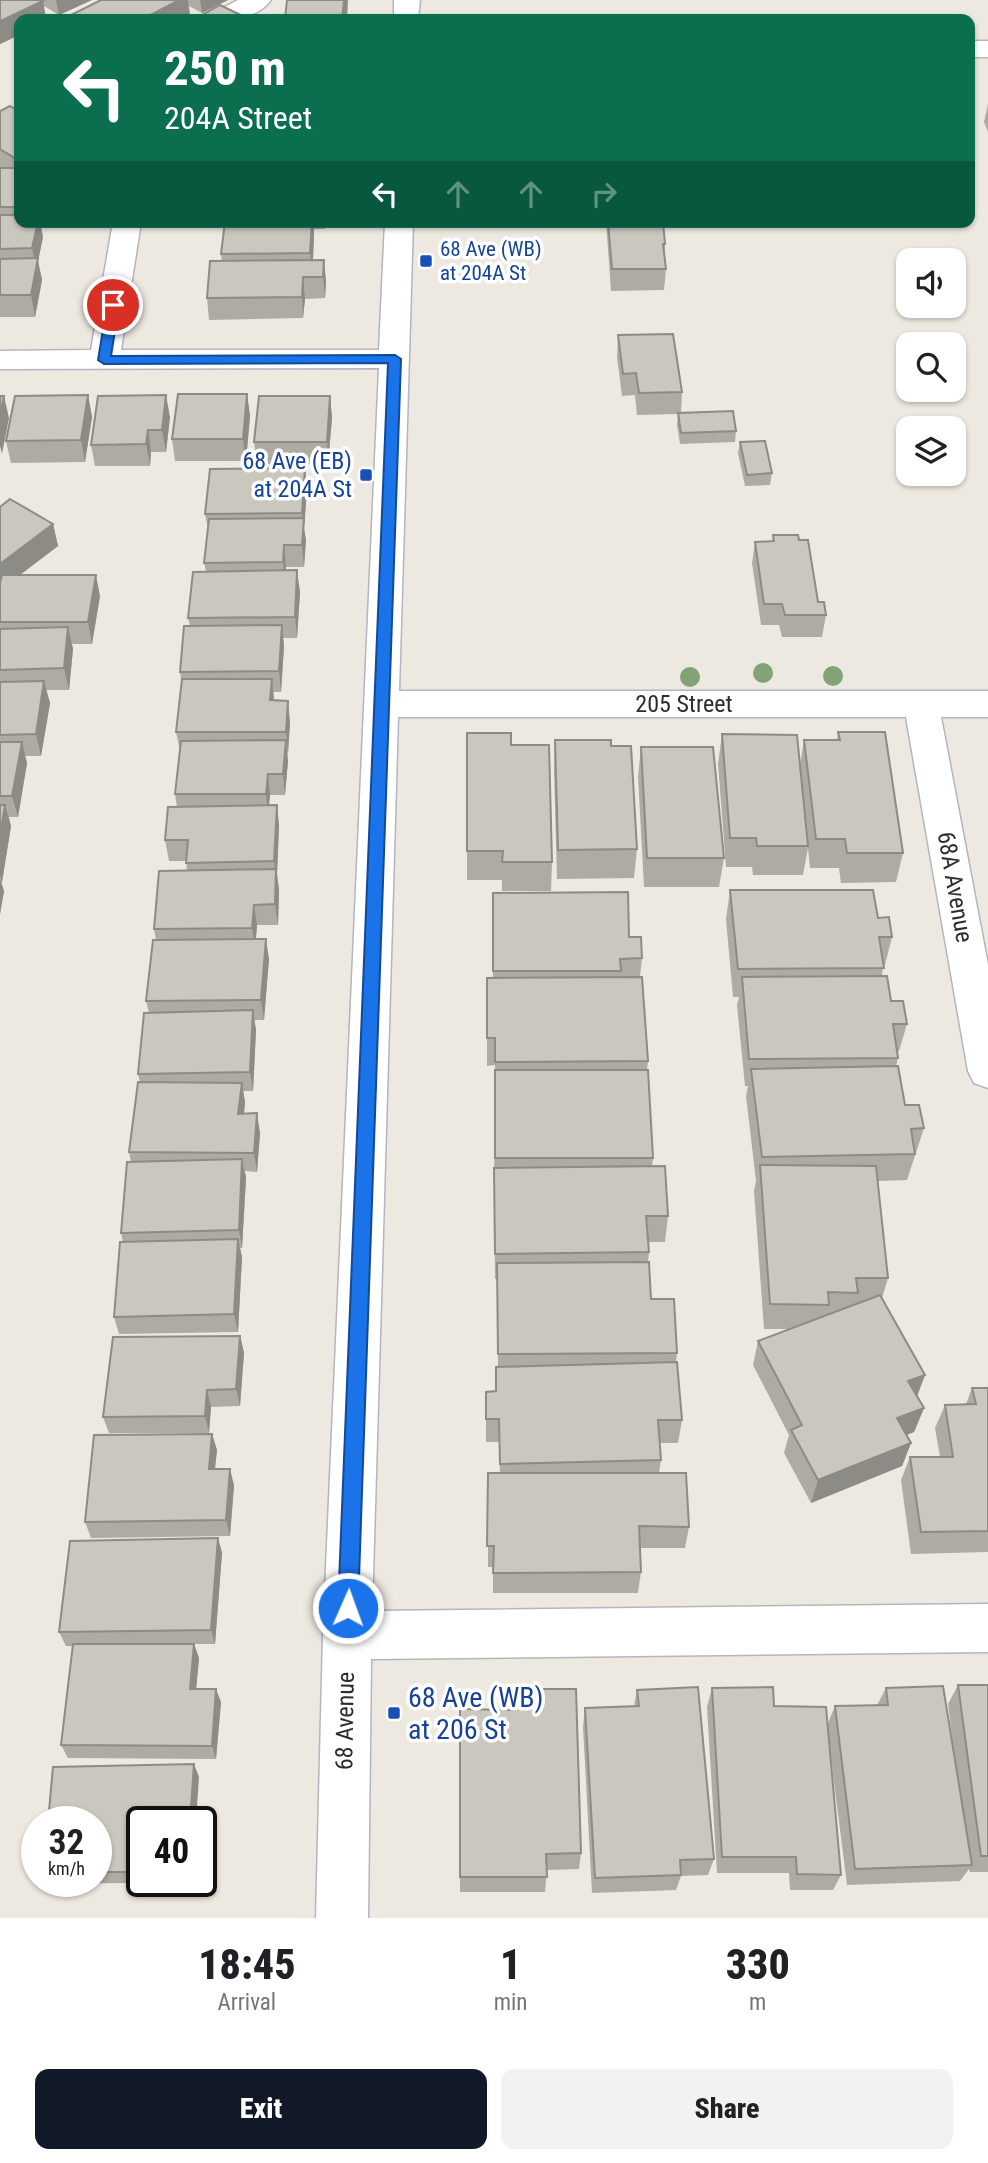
<!DOCTYPE html>
<style>
:root{--surface:#fff;--page:#f2f2f2;--text:#202124;--muted:#757577;--accent:#111827}
body{margin:0;font-family:"Roboto Condensed",sans-serif;background:var(--page);color:var(--text);height:100vh;display:flex;flex-direction:column;font-size:26px;white-space:nowrap}
*{box-sizing:border-box;margin:0}
p{font-size:23px;color:var(--muted)}
.icon{flex:none;width:38px;height:38px;fill:none;stroke:currentColor;stroke-width:2;stroke-linecap:round;stroke-linejoin:round}
.map{position:relative;height:1918px;overflow:hidden}
.sheet{display:flex;flex-direction:column;background:var(--surface);flex:1}
.sheet>*{flex:none}
.guide{position:absolute;left:14px;top:14px;width:961px;height:214px;border-radius:14px;box-shadow:0 2px 5px #0004;background:#0b6e4f;color:#fff;overflow:hidden}
.controls{position:absolute;left:896px;top:248px;display:grid;gap:14px}
.controls a{display:grid;place-items:center;width:70px;height:70px;border-radius:14px;background:var(--surface);box-shadow:0 2px 5px #0004;font-size:35px}
.speed{position:absolute;left:21px;top:1806px;display:flex;gap:14px;font-size:35px;font-weight:700;text-align:center}
.speed>*{display:grid;place-content:center;width:91px;height:91px;border-radius:50%;background:var(--surface);box-shadow:0 2px 5px #0004;line-height:1}
.speed small{font-size:18px;font-weight:400}
.speed .limit{border:4px solid #111;border-radius:10px;background:#fff;color:#111}
.pin{position:absolute;display:grid;place-items:center;width:60px;height:60px;color:#fff;margin:-30px;border:4px solid #fff;border-radius:50%;box-shadow:0 2px 7px #0007}
.me{position:absolute;width:77px;margin:-38px;rotate:2deg;stroke-linejoin:round;filter:drop-shadow(0 0 5px #0008)}
.turn{display:flex;align-items:center;gap:24px;height:147px;padding:0 35px;font-size:32px}
.turn .icon{width:91px;height:91px;stroke-width:2.5}
.turn b{display:block;font-size:49px;line-height:60px}
.lanes{display:flex;align-items:center;height:66px;padding:0 35px;background:#0003;justify-content:center;gap:35px;direction:ltr}
.lanes .off{opacity:.35}
.eta{display:flex;justify-content:space-evenly;align-items:center;height:119px;text-align:center}
.eta b{font-size:42px;font-weight:800;line-height:49px}
.action{display:flex;gap:14px;margin-top:auto;padding:14px 35px}
.action a{flex:1;height:80px;border-radius:14px;background:var(--accent);color:#fff;font-size:28px;font-weight:800;line-height:80px;text-align:center}
.action a+a{background:var(--page);color:var(--text)}
.map>svg:first-child{display:block}
.lines{fill:none;stroke-linecap:round;stroke-linejoin:round}
.minor-casing{stroke:#b3b5c0;stroke-width:3}
.minor{fill:#fff;fill-rule:evenodd}
.tree{fill:#82a375}
.wall{fill:#aeaba3}
.shaded-wall{fill:#8d8b85}
.building{fill:#cac7be;stroke:#8d8b85;stroke-width:2}
.route{fill:#1a73e8;stroke:#114b97;stroke-width:2}
.transit-dot{fill:#1a4fb4;stroke:#fff;stroke-width:2.5}
.labels{text-anchor:middle;stroke-width:7;stroke-linejoin:round;paint-order:stroke}
.far-transit-label{font-size:21px;fill:#164399;stroke:#fff;text-anchor:start}
.transit-label{font-size:24px;fill:#164399;stroke:#fff;text-anchor:end}
.street-label{font-size:24px;fill:#2d2d2d;stroke:#fff}
.near-transit-label{font-size:28px;fill:#164399;stroke:#fff;text-anchor:start}
</style>
<div class="map">
<svg width="988" height="1918" viewBox="0 0 988 1918">
<rect width="100%" height="100%" fill="#eee9e0"/>
<g class="lines">
<defs>
<g id="minor">
<path d="M238 0H271C257 20 228 20 207 19L211 14Z"/>
<path d="M394 0H420L418 19H394Z"/>
<rect x="970" y="41" width="18" height="16"/>
<path d="M113 222H141L121 350H379L385 222H413L399 691H988V717H941L988 965V1088L974 1083 968 1071 906 717H398L372 1611 988 1604V1652L371 1659 368 1918H316L323 1635 379 368 0 369V351L91 350Z"/>
</g>
</defs>
<use href="#minor" class="minor-casing"/>
<use href="#minor" class="minor"/>
</g>
<g class="tree">
<circle cx="763" cy="673" r="10"/>
<circle cx="833" cy="676" r="10"/>
<circle cx="690" cy="677" r="10"/>
</g>
<g class="wall">
<path d="M0 0H92L59 15 44 6 46 19H19V35L0 44Z"/>
<path d="M101 0H228L202 13 189 6 190 17 186 19H63Z"/>
<path d="M988 104V132L984 122Z"/>
<path d="M0 111H19V222H40L43 237 38 261 42 280 35 317H0Z"/>
<path d="M225 222H325V229H314V237L313 260H324L326 282 325 298 305 299 303 318 209 320 207 298 222 261 221 254Z"/>
<path d="M606 222H663L665 244V256L666 269 664 290 611 291Z"/>
<path d="M618 335 682 392 681 413 736 431 735 442 680 444 677 425 678 414 637 415 635 395 622 396 617 357Z"/>
<path d="M247 394 250 416 246 461H175L172 439Z"/>
<path d="M88 395 92 417 85 462 11 463 6 441Z"/>
<path d="M330 396 332 418 328 464H257L254 442Z"/>
<path d="M170 417 166 452H151L150 466H95L91 445Z"/>
<path d="M740 442 772 473 770 485 745 486 738 453Z"/>
<path d="M305 468 307 490 304 528 306 540 304 567H286V570L300 592 297 638H283L284 646 281 692H273L274 700 290 722 288 753H287L288 761 285 795H270L269 805H277L279 826 277 874 279 890 278 925H257L256 939 269 959 264 1020H254L256 1030 253 1091H243L245 1102 244 1114 260 1133 257 1172 245 1171 246 1178 242 1248H240L242 1257 238 1332 119 1334 114 1317 123 1242 121 1233 131 1162 129 1152 140 1082 138 1074 149 1013 146 1001 156 940 154 929 187 871 186 861H169L165 840 177 807 175 794 180 751 176 732 182 684 180 672 190 626 188 618 206 571 204 563 208 529 205 514Z"/>
<path d="M0 507 53 524 58 546 20 575 100 596 92 644H72L73 649 69 690H46L50 703 41 756H25L27 763 18 817H9L11 826 2 882H1L4 891 0 914Z"/>
<path d="M773 535 826 615 822 637H782L779 625H761L752 563 755 542 772 541Z"/>
<path d="M838 732 903 853 896 882 841 883 839 868H810L808 848 803 875H753L752 867H726L718 764 722 734 800 765 804 740H837Z"/>
<path d="M555 740 611 746 637 849 634 878 557 879 554 770Z"/>
<path d="M511 745 552 862 551 891H502V880H467V851Z"/>
<path d="M641 747 724 858 719 887H644L638 777Z"/>
<path d="M730 890 878 918 892 937 885 965H883L882 976 891 1001 907 1024 899 1051H897L898 1058 896 1066 905 1105 924 1128 907 1180 877 1181 888 1278 882 1298 925 1375 917 1397 924 1408 914 1432 906 1435 911 1443 902 1466 811 1503 784 1453 789 1435 753 1365 758 1341 790 1329H764L754 1191 756 1181 746 1096 748 1086H745L737 1005 739 997H733L726 919Z"/>
<path d="M493 893 629 937 642 958 640 977 648 1061 647 1070 653 1158 652 1166 668 1216 665 1242H648L649 1252 648 1262 651 1299 677 1353 676 1362 682 1420 678 1443H660L661 1460 659 1473 689 1527 685 1548H640L641 1572 638 1593H493V1567H488V1473H500L499 1442H486V1392L496 1391 498 1367 497 1279H495L494 1194 495 1065 487 1066V978H493Z"/>
<path d="M240 1336 244 1353 240 1406 211 1407 209 1433H109L103 1417Z"/>
<path d="M972 1388H988V1552L911 1554 901 1480 910 1457H940L935 1428 945 1405 966 1404Z"/>
<path d="M212 1434 217 1450 215 1469 234 1485 230 1536 91 1538 85 1522Z"/>
<path d="M218 1538 222 1553 215 1644H194L199 1658 196 1689 221 1702 216 1759 68 1758 61 1745 73 1646H66L59 1632Z"/>
<path d="M958 1685H988V1872H970L969 1869 960 1881 847 1885 830 1750 841 1875 833 1890H790L789 1873H717L707 1707 712 1688 828 1723 835 1706 877 1705 886 1688 955 1760 948 1704Z"/>
<path d="M514 1689 581 1853 579 1869 547 1870 545 1892H460V1877L514 1710Z"/>
<path d="M637 1690 714 1859 708 1875 681 1876 676 1890 592 1893 583 1727 585 1708 634 1706Z"/>
<path d="M199 1777 142 1822V1881L192 1882 50 1884 48 1881H96V1822Z"/>
</g>
<g class="shaded-wall">
<path d="M56 0H92L59 15Z"/>
<path d="M179 0H188L190 17 186 19H143Z"/>
<path d="M200 0H228L202 13Z"/>
<path d="M344 0H348L347 19H342Z"/>
<path d="M43 1 46 19H19V35L0 44V21Z"/>
<path d="M38 222H40L43 237 38 261 42 280 35 317 31 295 36 268 32 248Z"/>
<path d="M312 222H313L314 237 312 275 310 253Z"/>
<path d="M324 260 326 282 325 298 323 277Z"/>
<path d="M303 277 305 299 303 318 302 297Z"/>
<path d="M247 394 250 416 246 461 243 439Z"/>
<path d="M88 395 92 417 85 462 81 440Z"/>
<path d="M166 395 170 417 166 452 162 430Z"/>
<path d="M4 396 9 418 2 454 0 446V415Z"/>
<path d="M330 396 332 418 328 464 327 442Z"/>
<path d="M148 430 151 452 150 466 146 444Z"/>
<path d="M305 468 307 490 304 528 306 540 304 567 302 545 303 525 302 513Z"/>
<path d="M53 524 58 546 0 590V564Z"/>
<path d="M284 545 286 567 285 584 283 562Z"/>
<path d="M297 570 300 592 297 638 295 617Z"/>
<path d="M96 575 100 596 92 644 88 622Z"/>
<path d="M282 625 284 646 281 692 279 671Z"/>
<path d="M68 627 73 649 69 690 64 668Z"/>
<path d="M272 679 274 700H270Z"/>
<path d="M44 681 50 703 41 756 36 734Z"/>
<path d="M288 701 290 722 288 753 286 732Z"/>
<path d="M286 740 288 761 285 795 283 774Z"/>
<path d="M22 742 27 763 18 817 12 796Z"/>
<path d="M268 774 270 795 268 815 266 794Z"/>
<path d="M5 805 11 826 2 882 0 875V835Z"/>
<path d="M277 805 279 826 277 874 279 890 278 925 275 904 276 877 274 861Z"/>
<path d="M0 878 4 891 0 914Z"/>
<path d="M254 905 257 925 255 948 252 928Z"/>
<path d="M266 939 269 959 264 1020 261 1000Z"/>
<path d="M253 1010 256 1030 253 1091 250 1072Z"/>
<path d="M242 1083 245 1102 242 1133 238 1114Z"/>
<path d="M257 1113 260 1133 257 1172 254 1153Z"/>
<path d="M242 1159 246 1178 242 1248 239 1230Z"/>
<path d="M238 1239 242 1257 238 1332 234 1314Z"/>
<path d="M240 1336 244 1353 240 1406 236 1389Z"/>
<path d="M925 1375 916 1398 908 1381Z"/>
<path d="M207 1390 211 1407 209 1433 205 1416Z"/>
<path d="M924 1408 914 1432 889 1442 897 1418Z"/>
<path d="M212 1434 217 1450 213 1485 209 1469Z"/>
<path d="M911 1443 902 1466 811 1503 818 1480Z"/>
<path d="M230 1469 234 1485 230 1536 226 1520Z"/>
<path d="M218 1538 222 1553 215 1644 211 1630Z"/>
<path d="M194 1644 199 1658 195 1702 190 1689Z"/>
<path d="M216 1689 221 1702 216 1759 212 1746Z"/>
<path d="M194 1764 199 1777 196 1822H190Z"/>
</g>
<g class="building">
<path d="M0 0H41L43 1 0 21Z"/>
<path d="M101 0H179L143 19H63Z"/>
<path d="M287 0H344L342 19H285Z"/>
<path d="M220 5 249 19H195Z"/>
<path d="M10 106 19 111V160H18L0 149V111Z"/>
<rect x="0" y="168" width="19" height="39"/>
<path d="M0 215H19V222H38L32 248 0 249Z"/>
<path d="M225 222H312L310 253 221 254Z"/>
<path d="M608 222H663L665 244H663L666 269H612Z"/>
<path d="M38 258 31 295H0V259Z"/>
<path d="M324 260 323 277H303L302 297 207 298 210 261Z"/>
<path d="M673 334 682 392 639 393 636 373 623 374 618 335Z"/>
<path d="M178 394H247L243 439H172Z"/>
<path d="M88 395 81 440 6 441 15 396Z"/>
<path d="M166 395 162 430H148L146 444 91 445 98 396Z"/>
<path d="M0 396H4L0 415Z"/>
<path d="M259 396H330L327 442H254Z"/>
<path d="M733 411 736 431 681 433 678 413Z"/>
<path d="M765 441 772 473 747 475 740 442Z"/>
<path d="M305 468 302 513 205 514 210 469Z"/>
<path d="M10 499 53 524 0 564V507Z"/>
<path d="M304 518 302 545H284L283 562 204 563 209 519Z"/>
<path d="M773 535H798L799 540H808L818 602H824L826 615H785L782 604H764L755 542 774 541Z"/>
<path d="M297 570 295 617 188 618 193 572Z"/>
<path d="M2 575H96L88 622H0V583Z"/>
<path d="M282 625 279 671 180 672 184 626Z"/>
<path d="M68 627 64 668 0 670V629Z"/>
<path d="M182 679H272L270 700 288 701 286 732H176Z"/>
<path d="M44 681 36 734 0 735V682Z"/>
<path d="M838 732H885L903 853H847L845 839H816L804 740H840Z"/>
<path d="M467 733H511V745H549L552 862H502L503 851H467Z"/>
<path d="M722 734 797 735 808 846H757L756 838H730Z"/>
<path d="M286 740 283 774H268L266 794H175L181 741Z"/>
<path d="M555 740H611V746H631L637 849 558 850Z"/>
<path d="M0 742H22L12 796H0Z"/>
<path d="M641 747H713L724 858H647Z"/>
<path d="M0 805H5L0 835Z"/>
<path d="M277 805 274 861 186 863 188 840H165L168 807Z"/>
<path d="M276 869 275 904 254 905 252 928 154 929 159 871Z"/>
<path d="M730 890H873L878 918 889 917 892 937H879L884 968 738 969Z"/>
<path d="M628 892 629 937H641L642 958 620 959 621 971H493V893Z"/>
<path d="M266 939 261 1000 146 1001 153 940Z"/>
<path d="M887 976 891 1001H903L907 1024H893L898 1058 749 1059 742 977Z"/>
<path d="M642 977 648 1061 495 1062V1038H487V978Z"/>
<path d="M253 1010 250 1072 138 1074 144 1013Z"/>
<path d="M898 1066 905 1105H919L924 1128 911 1129 915 1154 762 1157 751 1069Z"/>
<path d="M495 1070H648L653 1158H495Z"/>
<path d="M138 1082 242 1083 238 1114 257 1113 254 1153 129 1152Z"/>
<path d="M242 1159 239 1230 121 1233 127 1162Z"/>
<path d="M760 1165 876 1166 888 1278H856L858 1293 828 1292 829 1305 770 1304Z"/>
<path d="M665 1166 668 1216H646L649 1252 495 1254 494 1168Z"/>
<path d="M238 1239 234 1314 114 1317 120 1242Z"/>
<path d="M649 1262 651 1299H674L677 1353 498 1354 497 1263Z"/>
<path d="M880 1295 925 1375 908 1381 924 1408 897 1418 911 1443 818 1480 791 1430 802 1425 758 1341Z"/>
<path d="M240 1336 236 1389 207 1390 205 1416 103 1417 113 1337Z"/>
<path d="M677 1362 682 1420H658L661 1460 500 1464 499 1419H486V1392L496 1391V1367Z"/>
<path d="M972 1388H988V1531L921 1532 910 1457H953L945 1405 976 1404Z"/>
<path d="M212 1434 209 1469H230L226 1520 85 1522 94 1435Z"/>
<path d="M488 1473H686L689 1527 639 1526 641 1572 493 1573 494 1546H487Z"/>
<path d="M218 1538 211 1630 59 1632 70 1541Z"/>
<path d="M73 1644H194L190 1689H216L212 1746 61 1745Z"/>
<path d="M958 1685H988V1856H981Z"/>
<path d="M943 1686 972 1865 855 1869 835 1706 888 1705 886 1688Z"/>
<path d="M698 1687 714 1859 680 1860 681 1875 595 1878 585 1708 639 1706 637 1690Z"/>
<path d="M773 1687 774 1706 826 1707 841 1875 797 1874 796 1857H722L712 1688Z"/>
<path d="M514 1689H576L581 1853 546 1854 547 1877H460V1709L515 1710Z"/>
<path d="M194 1764 190 1822H142V1872H96V1822H48L53 1767Z"/>
</g>
<path class="route" d="M113 301 119 305 111 356 395 355 401 359 358 1608 355 1615 348 1618 341 1615 338 1608 388 363 104 364 98 360 107 305Z"/>
<g class="transit-dot">
<rect x="419" y="254" width="14" height="14" rx="3.5"/>
<rect x="359" y="468" width="14" height="14" rx="3.5"/>
<rect x="387" y="1706" width="14" height="14" rx="3.5"/>
</g>
<g class="labels">
<g class="far-transit-label">
<text x="440" y="256">68 Ave (WB)<tspan x="440" dy="24">at 204A St</tspan></text>
</g>
<g class="transit-label">
<text x="352" y="469">68 Ave (EB)<tspan x="352" dy="28">at 204A St</tspan></text>
</g>
<g class="street-label">
<text x="684" y="712">205 Street</text>
<text transform="translate(955 887) rotate(80)" y="8">68A Avenue</text>
<text transform="translate(345 1721) rotate(-89)" y="8">68 Avenue</text>
</g>
<g class="near-transit-label">
<text x="408" y="1707">68 Ave (WB)<tspan x="408" dy="32">at 206 St</tspan></text>
</g>
</g>
</svg>
<div class="controls">
<a><svg class="icon" aria-label="sound" viewBox="0 0 24 24"><path d="M4 9h4l5-4v14l-5-4H4zM17 9q2 3 0 6"/></svg></a>
<a><svg class="icon" aria-label="search" viewBox="0 0 24 24"><circle cx="10" cy="10" r="6"/><path d="M15 15l6 6"/></svg></a>
<a><svg class="icon" aria-label="layers" viewBox="0 0 24 24"><path d="M12 4l9 5-9 5-9-5zM3 14l9 5 9-5"/></svg></a>
</div>
<div class="speed"><div>32<small>km/h</small></div><div class="limit">40</div></div>
<div class="pin" style="left:113px;top:305px;background:#d93025"><svg class="icon" aria-label="arrive" viewBox="0 0 24 24"><path d="M6 21V4h12l-3 4 3 4H6"/></svg></div>
<svg class="me" style="left:348px;top:1608px" viewBox="-20 -20 40 40"><circle r="17" fill="#1a73e8" stroke="#fff" stroke-width="3"/><path d="M0-11L8 9 0 5-8 9z" fill="#fff"/></svg>
<div class="guide">
<div class="turn"><svg class="icon" aria-label="left" viewBox="0 0 24 24"><path d="M17 20v-9H6M10 6l-5 5 5 5"/></svg><div><b>250 m</b>204A Street</div></div>
<div class="lanes"><svg class="icon" aria-label="left" viewBox="0 0 24 24"><path d="M17 20v-9H6M10 6l-5 5 5 5"/></svg><svg class="icon off" aria-label="ahead" viewBox="0 0 24 24"><path d="M12 20V5M6 11l6-6 6 6"/></svg><svg class="icon off" aria-label="ahead" viewBox="0 0 24 24"><path d="M12 20V5M6 11l6-6 6 6"/></svg><svg class="icon off" aria-label="right" viewBox="0 0 24 24"><path d="M7 20v-9h11M14 6l5 5-5 5"/></svg></div>
</div>
</div>
<section class="sheet">
<div class="eta">
<div><b>18:45</b><p>Arrival</p></div>
<div><b>1</b><p>min</p></div>
<div><b>330</b><p>m</p></div>
</div>
<div class="action"><a>Exit</a><a>Share</a></div>
</section>
